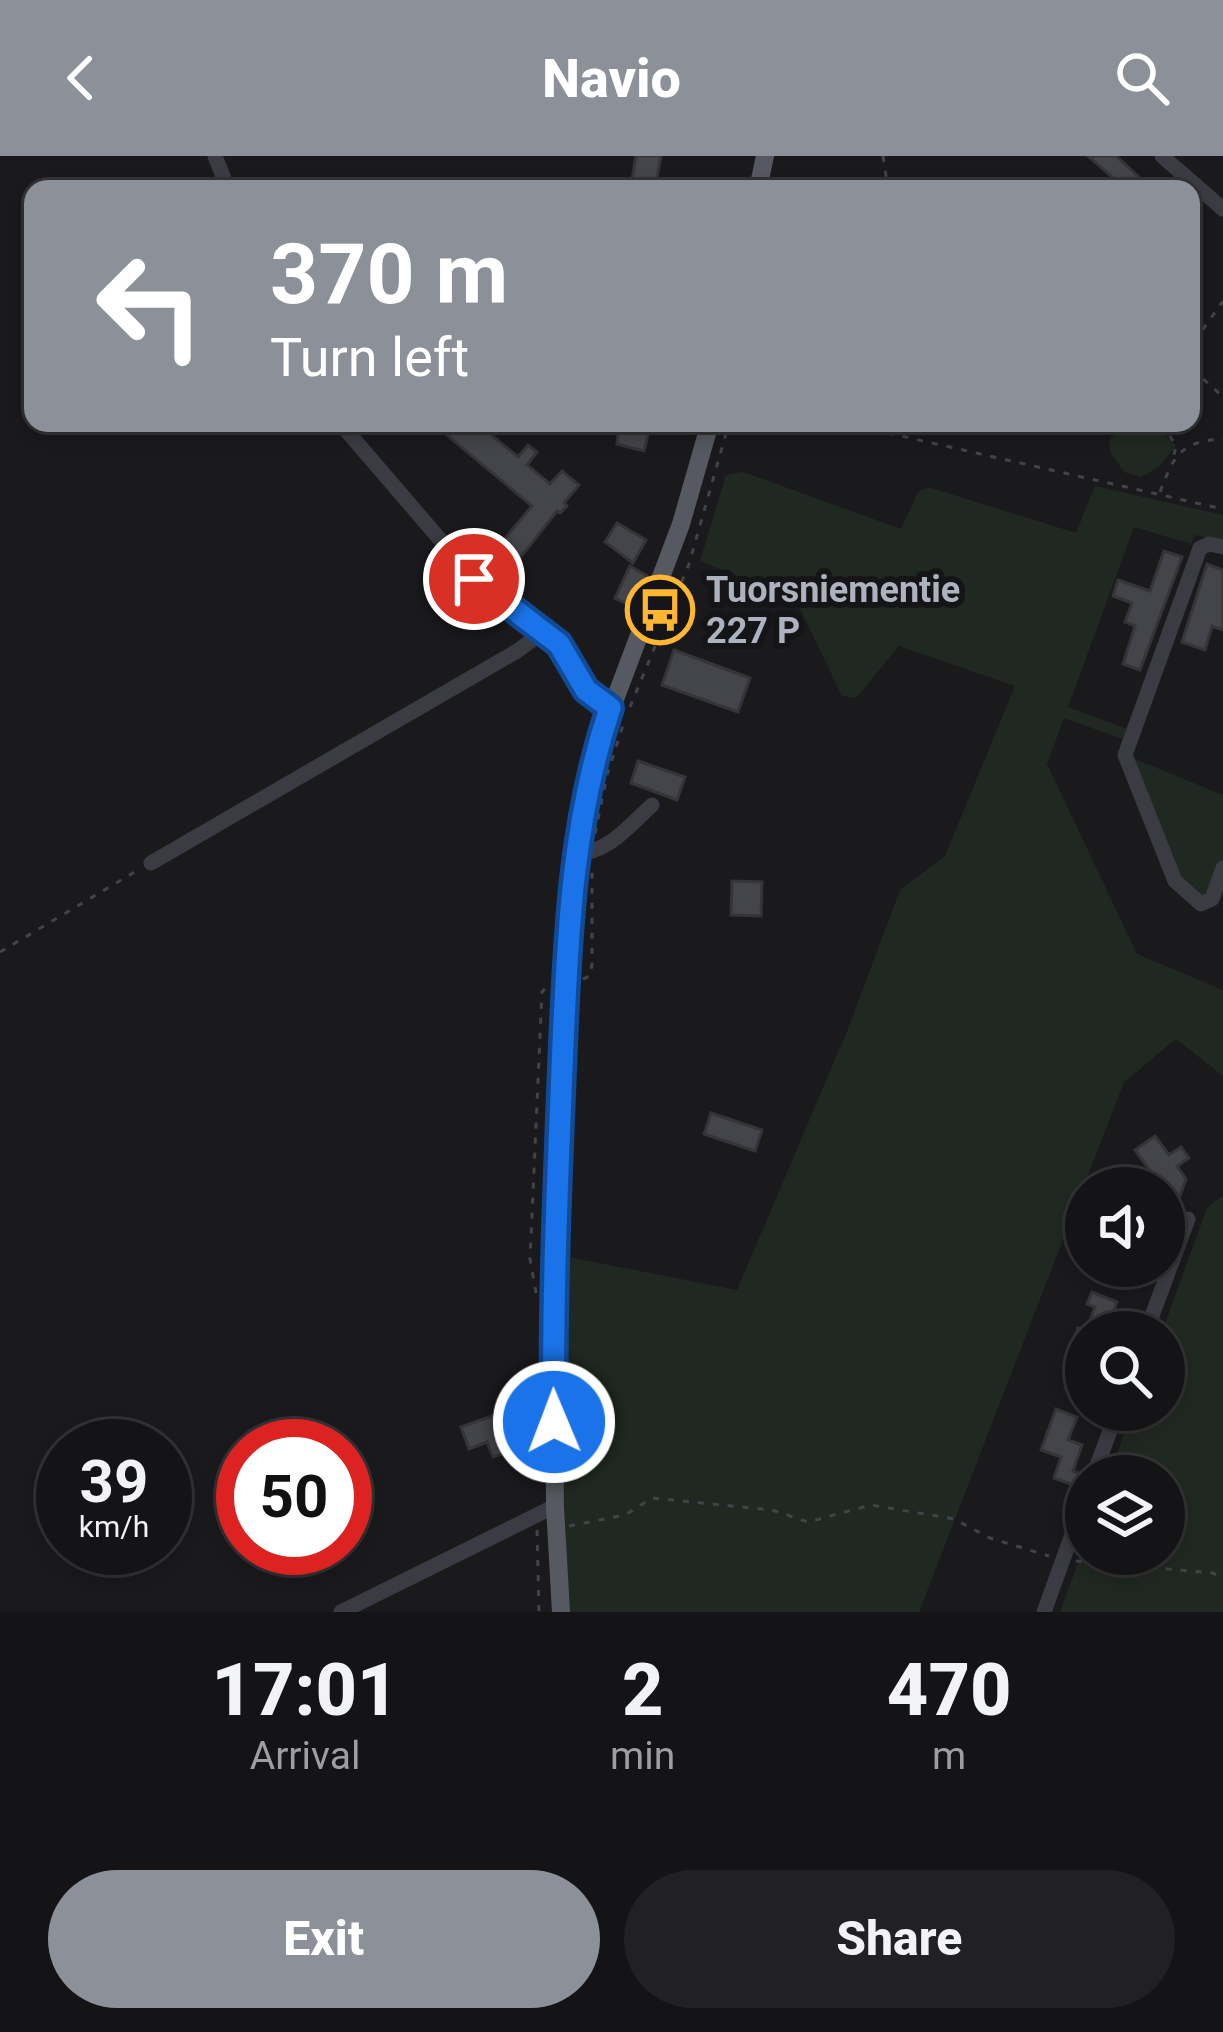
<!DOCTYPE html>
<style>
:root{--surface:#141416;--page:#212123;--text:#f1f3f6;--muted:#9d9ea1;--line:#333335;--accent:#8c9099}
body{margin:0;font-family:Roboto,sans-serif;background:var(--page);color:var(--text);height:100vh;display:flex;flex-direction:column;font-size:45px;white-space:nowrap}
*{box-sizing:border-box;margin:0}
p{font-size:39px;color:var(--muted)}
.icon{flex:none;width:66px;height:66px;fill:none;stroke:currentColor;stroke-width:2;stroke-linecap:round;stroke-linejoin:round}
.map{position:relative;height:1456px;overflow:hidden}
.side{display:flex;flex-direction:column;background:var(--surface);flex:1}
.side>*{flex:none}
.guide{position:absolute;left:24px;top:24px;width:1176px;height:252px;border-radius:24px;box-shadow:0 6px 18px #0003,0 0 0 3px var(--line);background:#8c9099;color:#fff;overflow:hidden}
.tools{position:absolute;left:1065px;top:1011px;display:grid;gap:24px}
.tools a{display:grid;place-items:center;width:120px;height:120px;border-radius:50%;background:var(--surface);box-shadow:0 6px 18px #0003,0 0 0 3px var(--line);font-size:60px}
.speed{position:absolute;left:36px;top:1263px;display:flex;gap:24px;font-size:60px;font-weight:700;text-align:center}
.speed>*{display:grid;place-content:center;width:156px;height:156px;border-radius:50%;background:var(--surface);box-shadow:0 6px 18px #0003,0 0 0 3px var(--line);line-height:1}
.speed small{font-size:30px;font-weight:400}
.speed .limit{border:18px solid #d22;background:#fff;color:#111}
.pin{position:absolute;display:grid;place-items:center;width:102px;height:102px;color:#fff;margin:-51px;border:6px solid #fff;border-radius:50%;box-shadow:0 3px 12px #0007}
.me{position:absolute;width:132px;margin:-66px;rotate:359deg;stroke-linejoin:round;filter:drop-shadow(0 0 9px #0008)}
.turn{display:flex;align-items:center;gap:42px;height:252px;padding:0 48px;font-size:54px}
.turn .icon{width:156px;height:156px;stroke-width:2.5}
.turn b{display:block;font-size:84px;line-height:102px}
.eta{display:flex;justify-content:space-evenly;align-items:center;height:204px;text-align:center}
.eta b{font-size:72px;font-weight:800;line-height:84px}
.cta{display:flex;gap:24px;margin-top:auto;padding:24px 48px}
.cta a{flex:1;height:138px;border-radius:72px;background:var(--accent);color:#fff;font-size:48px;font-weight:800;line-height:138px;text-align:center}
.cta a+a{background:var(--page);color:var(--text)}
header{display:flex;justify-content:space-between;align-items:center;height:156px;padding:0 48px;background:var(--accent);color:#fff;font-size:54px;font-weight:800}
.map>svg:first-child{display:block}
.green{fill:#202921}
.building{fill:#44454a;stroke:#343439;stroke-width:3}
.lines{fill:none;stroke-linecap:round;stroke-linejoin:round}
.path{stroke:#41444a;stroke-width:3;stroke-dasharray:6 9;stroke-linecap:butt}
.minor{stroke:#3b3c43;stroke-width:15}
.major{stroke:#575962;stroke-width:18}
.route-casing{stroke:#114b97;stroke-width:30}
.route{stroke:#1a73e8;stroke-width:21}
.labels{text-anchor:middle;stroke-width:12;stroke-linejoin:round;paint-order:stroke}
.poi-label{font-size:36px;font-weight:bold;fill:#acb2be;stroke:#151518;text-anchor:start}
</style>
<header><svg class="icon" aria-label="back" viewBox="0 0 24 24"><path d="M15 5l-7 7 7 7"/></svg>Navio<svg class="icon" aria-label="search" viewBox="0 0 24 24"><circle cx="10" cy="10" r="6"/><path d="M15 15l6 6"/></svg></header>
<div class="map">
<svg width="1223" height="1456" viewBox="0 0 1223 1456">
<rect width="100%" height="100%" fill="#1a1a1d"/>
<g class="green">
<path d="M1124 267H1154L1176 290 1159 311 1141 321 1124 316 1110 296 1109 285Z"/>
<path d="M743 316 901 373 918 336 928 331 1076 377 1095 330 1223 359V385L1195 379 1191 388 1134 371 1068 551 1127 573 1123 583 1064 562 1047 608 1137 798 1223 834V920L1176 883 1124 926 919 1456H569L561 1264 563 1100 737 1134 848 873 900 734 945 700 1015 530 899 490 856 542 842 540 795 442 700 405 726 319Z"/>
<path d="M1125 599 1223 639V712L1212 743 1183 735Z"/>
<path d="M1223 1039V1456H1060L1086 1385V1398H1164V1320H1109L1133 1254H1164L1162 1176 1207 1052Z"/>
</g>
<g class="building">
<path d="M636 0H661L655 33 631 29Z"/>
<path d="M1088 0H1116L1152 33H1112L1118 26Z"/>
<path d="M448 267H477L518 301 528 289 537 296 527 309 550 328 562 315 579 329 564 347 567 350 560 357 557 355 505 421 486 405 532 350 442 275Z"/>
<path d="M619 267H651L644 295 617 288Z"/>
<path d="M617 367 646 384 633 407 605 386Z"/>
<path d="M1164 395 1182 401 1140 514 1123 508 1135 470 1125 466 1132 447 1113 440 1118 424 1150 435Z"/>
<path d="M1207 408 1223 414V474L1212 470 1205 494 1182 486Z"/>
<path d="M630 410 647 420 634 452 615 442Z"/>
<path d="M674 494 750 522 738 556 662 529Z"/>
<path d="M638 605 685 621 677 644 631 627Z"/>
<path d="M732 725 762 726 761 760 731 759Z"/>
<path d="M711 957 762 974 755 995 704 978Z"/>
<path d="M1155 980 1169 999 1181 991 1189 1002 1177 1010 1186 1023 1176 1051 1135 994Z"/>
<path d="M1092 1136 1117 1146 1105 1176H1086V1191L1073 1186 1078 1172 1086 1175 1095 1151 1087 1148Z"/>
<path d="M1056 1253 1077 1261 1068 1284 1082 1289 1073 1315 1081 1318 1079 1331 1054 1322 1061 1301 1041 1294Z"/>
<path d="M495 1259 508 1296 493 1301 487 1286 469 1293 461 1271Z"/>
</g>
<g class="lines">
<g class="path">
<path d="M883 0 888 33"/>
<path d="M1191 185 1198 217"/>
<path d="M1194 186 1223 145"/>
<path d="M1191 221 1198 218 1223 241"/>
<path d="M844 267 1223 353"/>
<path d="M1162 267 1176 290 1173 303"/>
<path d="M1160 336C1174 299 1181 285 1223 283"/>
<path d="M630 551 689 408 729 267"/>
<path d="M595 678 607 619 624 566"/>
<path d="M0 796 138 714"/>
<path d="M583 823 590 820 592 808V712"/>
<path d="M536 1137 530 1103 542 836 550 827"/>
<path d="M569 1370 625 1359 652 1342 772 1354 808 1366 871 1349 954 1363 990 1382 1049 1400"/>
<path d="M537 1374 539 1456"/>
<path d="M1076 1405 1213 1417 1223 1422"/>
</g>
<g class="minor">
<path d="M215 0 228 33"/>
<path d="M1162 0 1223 53"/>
<path d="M340 267 474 423 559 488 586 534 610 552"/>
<path d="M1223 391 1209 388 1200 392 1125 599 1175 725 1201 748 1212 743 1223 712"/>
<path d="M576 698C608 697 629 670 652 649"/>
<path d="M151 707 517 495 542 477"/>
<path d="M1146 1176 1188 1063"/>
<path d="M1093 1320 1118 1254"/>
<path d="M341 1456 555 1350"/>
<path d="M1044 1456 1086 1340"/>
</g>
<g class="major">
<path d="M758 33 765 0"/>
<path d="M561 1456 555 1350 553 1110 565 825 580 656 594 599 681 368 710 267"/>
</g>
</g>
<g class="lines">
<defs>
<path id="route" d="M474 423 559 488 586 534 610 552C573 663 568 772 563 888 558 1015 552 1140 554 1266"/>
</defs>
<use href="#route" class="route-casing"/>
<use href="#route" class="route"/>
</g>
<defs>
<symbol id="bus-ring" viewBox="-11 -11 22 22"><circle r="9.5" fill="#151518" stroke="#ffb631" stroke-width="1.5"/><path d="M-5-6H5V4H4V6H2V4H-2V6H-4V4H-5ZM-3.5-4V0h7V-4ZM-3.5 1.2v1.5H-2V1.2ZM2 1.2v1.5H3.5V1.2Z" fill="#ffb631"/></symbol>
</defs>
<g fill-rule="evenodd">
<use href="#bus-ring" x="622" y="416" width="76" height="76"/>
</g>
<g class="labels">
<g class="poi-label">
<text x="706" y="446">Tuorsniementie<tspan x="706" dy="41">227 P</tspan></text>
</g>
</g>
</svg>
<div class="tools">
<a><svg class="icon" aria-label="sound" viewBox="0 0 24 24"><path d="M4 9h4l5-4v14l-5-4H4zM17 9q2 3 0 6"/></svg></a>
<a><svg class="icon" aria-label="search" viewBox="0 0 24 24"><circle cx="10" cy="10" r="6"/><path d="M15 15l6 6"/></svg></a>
<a><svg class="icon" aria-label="layers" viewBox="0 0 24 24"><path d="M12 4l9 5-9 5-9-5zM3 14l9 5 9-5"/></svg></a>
</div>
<div class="speed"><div>39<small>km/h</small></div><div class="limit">50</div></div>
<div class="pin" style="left:474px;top:423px;background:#d93025"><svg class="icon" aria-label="arrive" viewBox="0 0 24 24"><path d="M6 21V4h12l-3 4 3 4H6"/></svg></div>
<svg class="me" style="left:554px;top:1266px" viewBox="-20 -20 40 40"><circle r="17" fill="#1a73e8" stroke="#fff" stroke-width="3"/><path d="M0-11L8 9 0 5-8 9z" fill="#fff"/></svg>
<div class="guide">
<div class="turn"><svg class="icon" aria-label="left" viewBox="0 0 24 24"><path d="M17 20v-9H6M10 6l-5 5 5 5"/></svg><div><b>370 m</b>Turn left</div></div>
</div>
</div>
<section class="side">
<div class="eta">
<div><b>17:01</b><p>Arrival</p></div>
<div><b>2</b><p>min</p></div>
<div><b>470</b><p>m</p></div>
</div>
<div class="cta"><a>Exit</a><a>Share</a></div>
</section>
